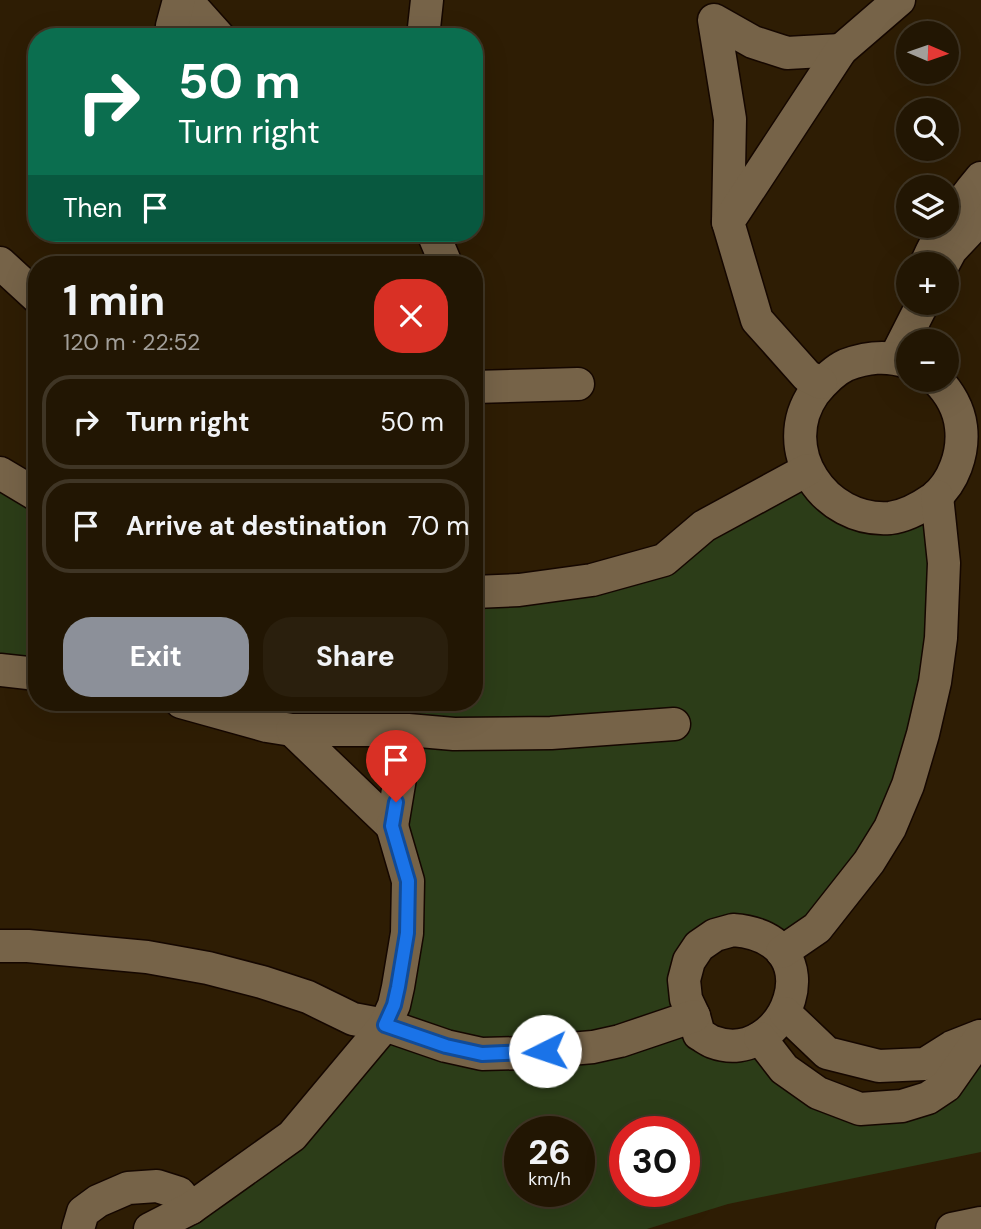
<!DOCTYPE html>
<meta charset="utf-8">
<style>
:root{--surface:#221603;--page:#2a1f0d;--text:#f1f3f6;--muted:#a29f9a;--line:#3f3525;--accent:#8c9099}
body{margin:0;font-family:"DM Sans",sans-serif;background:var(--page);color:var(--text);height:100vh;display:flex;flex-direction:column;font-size:26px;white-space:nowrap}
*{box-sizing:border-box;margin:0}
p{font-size:23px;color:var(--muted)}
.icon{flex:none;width:38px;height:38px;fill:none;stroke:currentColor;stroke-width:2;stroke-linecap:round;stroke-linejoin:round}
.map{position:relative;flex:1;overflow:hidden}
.sheet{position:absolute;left:28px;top:256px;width:455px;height:455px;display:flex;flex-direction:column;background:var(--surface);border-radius:28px;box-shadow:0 7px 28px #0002,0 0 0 2px var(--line)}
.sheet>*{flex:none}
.hud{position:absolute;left:28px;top:28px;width:455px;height:214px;border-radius:28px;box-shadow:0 7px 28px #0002,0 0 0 2px var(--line);background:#0b6e4f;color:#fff;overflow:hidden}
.needle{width:46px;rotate:92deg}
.tools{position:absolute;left:896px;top:21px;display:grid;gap:14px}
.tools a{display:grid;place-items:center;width:63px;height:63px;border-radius:50%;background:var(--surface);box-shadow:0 7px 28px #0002,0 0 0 2px var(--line);font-size:35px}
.speed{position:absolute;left:504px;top:1116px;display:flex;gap:14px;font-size:35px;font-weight:700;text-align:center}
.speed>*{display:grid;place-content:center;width:91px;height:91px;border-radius:50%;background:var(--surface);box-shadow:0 7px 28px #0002,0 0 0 2px var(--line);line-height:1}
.speed small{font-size:18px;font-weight:400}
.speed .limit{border:10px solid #d22;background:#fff;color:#111}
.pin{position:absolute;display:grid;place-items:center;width:60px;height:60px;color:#fff;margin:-72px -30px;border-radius:50% 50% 50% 0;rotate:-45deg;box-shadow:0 0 7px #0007}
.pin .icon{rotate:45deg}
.me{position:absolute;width:77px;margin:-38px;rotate:266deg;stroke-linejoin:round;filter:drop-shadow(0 0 5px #0008)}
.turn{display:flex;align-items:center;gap:24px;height:147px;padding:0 35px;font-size:32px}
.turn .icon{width:91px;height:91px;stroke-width:2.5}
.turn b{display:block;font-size:49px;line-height:60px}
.then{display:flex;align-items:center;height:66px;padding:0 35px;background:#0003;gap:14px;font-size:26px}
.round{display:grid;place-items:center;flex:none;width:74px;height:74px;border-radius:28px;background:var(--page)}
.headline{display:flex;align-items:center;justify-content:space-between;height:119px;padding:0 35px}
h1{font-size:42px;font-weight:700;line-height:52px}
.action{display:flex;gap:14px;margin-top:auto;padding:14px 35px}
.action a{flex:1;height:80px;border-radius:28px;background:var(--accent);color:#fff;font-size:28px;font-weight:700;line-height:80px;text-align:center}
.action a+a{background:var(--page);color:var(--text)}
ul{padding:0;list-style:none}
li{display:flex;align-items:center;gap:21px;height:94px;margin:0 14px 10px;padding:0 21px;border:4px solid var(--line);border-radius:28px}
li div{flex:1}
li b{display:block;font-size:26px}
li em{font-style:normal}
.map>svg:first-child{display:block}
.green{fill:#2c3d18;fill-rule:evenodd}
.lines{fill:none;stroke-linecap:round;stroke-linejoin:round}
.minor-casing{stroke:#150700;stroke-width:35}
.minor{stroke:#766348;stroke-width:32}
.route-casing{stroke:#114b97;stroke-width:18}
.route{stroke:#1a73e8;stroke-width:12}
</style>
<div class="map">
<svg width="981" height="1229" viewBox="0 0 981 1229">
<rect width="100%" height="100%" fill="#2e1d04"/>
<g class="green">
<path d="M807 470 865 517 937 496 944 563 908 784 817 928 769 939 699 946 694 1016 524 1053 385 1025 408 730 181 702H474V592L592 580Z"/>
<path d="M0 473 37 495V674L0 670Z"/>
<path d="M688 1022 744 1044 784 1069 902 1106 981 1036V1152L728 1204 647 1229H156L286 1142 378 1031 440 1052ZM520 1132H579V1192H520ZM625 1132H684V1192H625Z"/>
</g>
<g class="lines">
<defs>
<g id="minor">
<path d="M186 0 219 37"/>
<path d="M171 37 172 26 179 0"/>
<path d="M423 37 427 0"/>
<path d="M728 222 730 119 714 20 753 42 787 53 841 50"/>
<path d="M433 233 446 264"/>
<path d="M0 263 37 297"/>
<path d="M944 263 951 250 981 218"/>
<path d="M926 264C939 233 959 204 981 178"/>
<path d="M895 358 923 303"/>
<path d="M908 362C886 355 867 357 846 365 833 371 823 382 814 393 775 449 824 523 890 518 906 516 920 508 933 499 954 483 964 452 961 427 959 409 949 392 937 380"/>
<path d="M821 383 807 376 757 320 728 222 841 50 899 0"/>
<path d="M474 387 578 384"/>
<path d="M0 473 37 495"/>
<path d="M474 592 519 590 592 580 664 560 704 526 807 470"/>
<path d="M0 670 37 674"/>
<path d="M181 702 267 726 292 730"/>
<path d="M408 730 392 826 292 730H408L454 734 551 733 674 724"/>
<path d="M733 930C838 938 785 1069 713 1042 708 1040 703 1036 699 1034L694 1016 686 999 684 980 689 961 699 946 715 935Z"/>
<path d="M0 946H28L147 957 208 968 262 982 308 997 353 1019 385 1025 446 1046 482 1054 524 1053 593 1047 620 1041 694 1016"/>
<path d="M782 952 817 928 869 862 890 828 908 785 923 734 935 682 941 638 944 563 937 496"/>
<path d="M785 1013 827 1053 879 1066 925 1064 952 1047 980 1036"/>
<path d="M760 1038 784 1069 818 1093 860 1109 902 1106 928 1098 946 1086 981 1036"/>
<path d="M78 1229 83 1212 98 1201 128 1188 157 1186 179 1193 191 1208"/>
<path d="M150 1229 191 1208 292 1136 385 1025 394 1005 398 987 407 933 408 881 392 826"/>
<path d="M952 1229 981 1223"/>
</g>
</defs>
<use href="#minor" class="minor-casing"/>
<use href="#minor" class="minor"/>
</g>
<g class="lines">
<defs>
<path id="route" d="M396 802 392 826 408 881 407 933 398 987 394 1005 385 1025 446 1046 482 1054 545 1051"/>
</defs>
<use href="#route" class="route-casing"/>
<use href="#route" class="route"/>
</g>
</svg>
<div class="tools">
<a><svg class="needle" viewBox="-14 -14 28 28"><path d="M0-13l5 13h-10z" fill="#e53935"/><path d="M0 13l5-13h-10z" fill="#a29f9a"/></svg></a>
<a><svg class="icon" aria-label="search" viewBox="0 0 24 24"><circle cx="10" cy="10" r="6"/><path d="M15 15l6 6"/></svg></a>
<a><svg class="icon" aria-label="layers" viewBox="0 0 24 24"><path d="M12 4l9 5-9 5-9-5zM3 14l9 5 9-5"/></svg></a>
<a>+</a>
<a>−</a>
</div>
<div class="speed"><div>26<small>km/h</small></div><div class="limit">30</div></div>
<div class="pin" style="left:396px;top:802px;background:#d93025"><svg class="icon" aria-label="arrive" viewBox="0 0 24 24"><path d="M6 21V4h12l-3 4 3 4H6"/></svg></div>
<svg class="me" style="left:545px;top:1051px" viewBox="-20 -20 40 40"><circle r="19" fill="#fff"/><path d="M0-13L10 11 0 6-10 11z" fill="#1a73e8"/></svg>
<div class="hud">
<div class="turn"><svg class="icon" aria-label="right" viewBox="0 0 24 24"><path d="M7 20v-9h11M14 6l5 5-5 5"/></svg><div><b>50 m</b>Turn right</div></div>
<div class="then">Then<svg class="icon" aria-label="arrive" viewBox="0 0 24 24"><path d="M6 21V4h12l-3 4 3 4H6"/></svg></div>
</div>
<section class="sheet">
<div class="headline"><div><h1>1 min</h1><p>120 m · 22:52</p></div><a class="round" style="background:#d93025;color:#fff"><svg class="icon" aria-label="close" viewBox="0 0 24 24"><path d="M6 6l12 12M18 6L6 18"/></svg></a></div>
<ul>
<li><svg class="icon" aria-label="right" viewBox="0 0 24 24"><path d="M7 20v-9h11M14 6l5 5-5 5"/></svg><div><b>Turn right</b></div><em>50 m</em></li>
<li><svg class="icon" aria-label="arrive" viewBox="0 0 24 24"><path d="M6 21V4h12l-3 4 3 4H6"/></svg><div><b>Arrive at destination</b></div><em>70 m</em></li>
</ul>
<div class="action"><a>Exit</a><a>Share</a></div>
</section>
</div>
